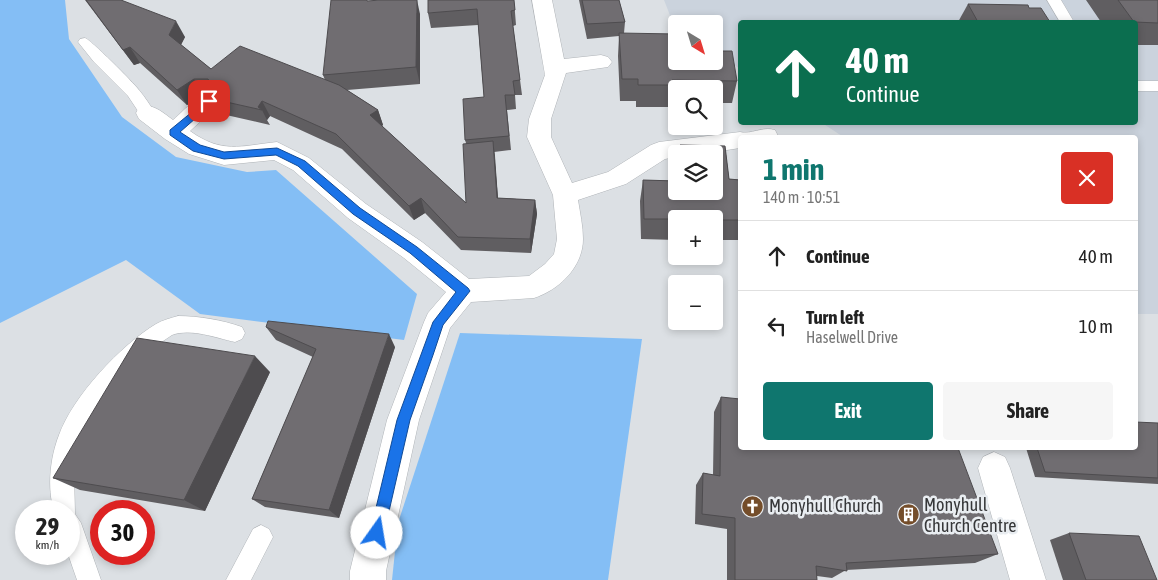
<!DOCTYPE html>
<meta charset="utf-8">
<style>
:root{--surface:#fff;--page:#f6f6f6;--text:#222;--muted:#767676;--line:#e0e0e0;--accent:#0f766e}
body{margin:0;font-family:"Asap Condensed",sans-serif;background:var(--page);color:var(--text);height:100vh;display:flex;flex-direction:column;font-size:19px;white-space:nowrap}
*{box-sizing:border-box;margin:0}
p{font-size:16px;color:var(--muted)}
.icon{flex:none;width:28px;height:28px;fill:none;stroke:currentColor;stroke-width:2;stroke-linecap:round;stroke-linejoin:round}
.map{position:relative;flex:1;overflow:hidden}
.sheet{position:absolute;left:738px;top:135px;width:400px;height:315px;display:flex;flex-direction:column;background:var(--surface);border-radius:5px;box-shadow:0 2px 8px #0003}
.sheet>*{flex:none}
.top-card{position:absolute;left:738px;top:20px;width:400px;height:105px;border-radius:5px;box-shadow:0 2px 8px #0003;background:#0b6e4f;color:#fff;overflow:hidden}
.needle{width:32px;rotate:142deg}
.controls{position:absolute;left:668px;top:15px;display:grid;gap:10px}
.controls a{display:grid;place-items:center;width:55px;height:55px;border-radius:5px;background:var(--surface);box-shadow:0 2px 8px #0003;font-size:25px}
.speed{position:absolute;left:15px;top:500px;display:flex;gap:10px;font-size:25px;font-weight:700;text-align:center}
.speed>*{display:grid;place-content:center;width:65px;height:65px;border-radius:50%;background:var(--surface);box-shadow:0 2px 8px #0003;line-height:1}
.speed small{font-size:12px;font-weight:400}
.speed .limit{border:8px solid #d22;background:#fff;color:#111}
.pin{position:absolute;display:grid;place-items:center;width:42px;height:42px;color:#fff;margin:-21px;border-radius:10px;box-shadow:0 2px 8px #0006}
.me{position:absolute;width:55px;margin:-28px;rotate:13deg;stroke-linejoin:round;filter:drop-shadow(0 0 4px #0008)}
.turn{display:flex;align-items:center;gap:18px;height:105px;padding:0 25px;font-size:22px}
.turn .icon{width:65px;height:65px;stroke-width:2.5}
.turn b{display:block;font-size:35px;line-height:42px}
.round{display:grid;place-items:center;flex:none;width:52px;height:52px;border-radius:5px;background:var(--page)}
.overview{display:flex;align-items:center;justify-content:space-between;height:85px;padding:0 25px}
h1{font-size:30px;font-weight:700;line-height:38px;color:var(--accent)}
.cta{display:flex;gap:10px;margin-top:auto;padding:10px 25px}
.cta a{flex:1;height:58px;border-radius:5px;background:var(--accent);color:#fff;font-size:20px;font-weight:700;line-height:58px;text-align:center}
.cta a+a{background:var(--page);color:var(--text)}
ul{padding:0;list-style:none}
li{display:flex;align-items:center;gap:15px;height:70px;padding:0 25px;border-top:1px solid var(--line)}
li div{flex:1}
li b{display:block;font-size:19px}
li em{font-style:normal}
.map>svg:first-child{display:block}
.built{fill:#cbd3dd}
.green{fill:#84bef5}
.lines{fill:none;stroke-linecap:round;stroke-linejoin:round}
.lane-casing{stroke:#b0b4b8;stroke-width:1}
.street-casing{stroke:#b0b4b8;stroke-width:1}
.lane{fill:#fff;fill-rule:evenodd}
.street{fill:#fff;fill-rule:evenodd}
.wall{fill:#605e61}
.shaded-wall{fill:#4e4c4f}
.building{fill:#706d71;stroke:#4e4c4f}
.route{fill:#1a73e8;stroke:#114b97}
.labels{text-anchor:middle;stroke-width:5;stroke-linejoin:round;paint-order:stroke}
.near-poi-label{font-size:18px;fill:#363739;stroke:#e9edf1;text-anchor:start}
</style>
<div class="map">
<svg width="1158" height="580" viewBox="0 0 1158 580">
<rect width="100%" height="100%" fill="#dce0e4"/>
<path class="built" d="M664 0H1158V314H1135V138H845L822 123 1135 122V22H740V69L714 51V24H676V25L673 23Z"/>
<g class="green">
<path d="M0 0H65L69 39 122 117 176 157 247 172 276 170 417 294 404 340 200 314 126 260 0 323Z"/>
<path d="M460 333 642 339 608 580H392L398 523Z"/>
</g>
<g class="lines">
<defs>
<g id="lane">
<path d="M1047 0H1061L1074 22H1060Z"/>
<path d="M85 38C90 39 134 83 139 90 145 97 150 105 155 113L152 117 147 118 142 117 128 96 94 62 78 42 80 39Z"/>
<rect x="1135" y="81" width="23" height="10"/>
<path d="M178 316C199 316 222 320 242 327L245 333 242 339 235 342C216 338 191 328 172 335L157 345 123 377 83 431 78 444 74 473 75 514 81 523 101 580H77L68 554 69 511H54C47 488 50 458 59 435 73 396 121 345 156 324 163 320 171 318 178 316Z"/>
<path d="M261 525 269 529 273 537 251 580H226L253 529Z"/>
</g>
<g id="street">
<path d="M532 0H552L564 59 601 55 608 57 612 62 608 67 566 73 551 119V137L572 183 608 172 651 145 659 142 740 132C751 135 762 126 775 130L779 138H740V148L701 154H676V157L665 159 626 184 578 200C580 213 583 226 583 239 583 267 559 290 534 298L471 302 450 328 419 420 386 571V580H350V571L387 420 424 322 428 313 446 292 404 258 348 218 293 170 274 160 224 165 189 154 165 139 139 119 136 113 139 107C153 103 162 112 173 120 186 109 199 91 217 96L220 101 217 106 190 131C222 154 240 146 277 142L309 158 366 204 422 242 469 279 529 276 545 264 554 254 557 239 553 195 527 137 529 119 545 75Z"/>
<path d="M994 452 1005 457 1010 468 1046 580H1010L978 468 983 457Z"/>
</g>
</defs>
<use href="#lane" class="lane-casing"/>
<use href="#street" class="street-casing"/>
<use href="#lane" class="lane"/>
<use href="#street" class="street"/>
</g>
<g class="wall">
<path d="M85 0H121L185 37 181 45 211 69 325 80 323 75 374 0 420 14V84L347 90 378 110 383 125 382 126 466 203V143L465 140 484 97 478 25 431 28 428 13 514 0 516 25 513 26 522 95H515L516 109 507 110 511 150 494 152 498 198 535 200 537 214 531 253 461 250 425 213 414 220 342 149 270 116 267 120 270 125 213 112 204 97 206 94H204L187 105 140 63 134 65Z"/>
<path d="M579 0H619L625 22 624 33 737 81 732 103H714V89H676V102H670L669 107H636V101H620L618 56 619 36 587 39Z"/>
<path d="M1086 0H1158V45H1135V22H1101Z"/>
<path d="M968 4 1029 8 1050 22H958Z"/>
<path d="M680 145 725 146 729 179 740 180V240H714V219H676V240L641 239 640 201 643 180 676 181V191H714V154H678Z"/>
<path d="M266 327 395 347 339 518 265 507 252 499 313 357 276 340Z"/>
<path d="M270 372 205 511 80 490 53 478Z"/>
<path d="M721 397 998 554 975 563 846 570 832 578 817 576V580H727V529L695 524 696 485 703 473 713 475 714 412Z"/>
<path d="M1158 423V484L1035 477 1026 448H1135Z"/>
<path d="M1069 533 1157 580H1063L1050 540Z"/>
</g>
<g class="shaded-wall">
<path d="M417 0 420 14V84L416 67Z"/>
<path d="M176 21 185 37 178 50 169 35Z"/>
<path d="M130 47 140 63 134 65 123 50Z"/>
<path d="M194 79 204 94 187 105 177 90Z"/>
<path d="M262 101 270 116 267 120 262 110 258 107Z"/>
<path d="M378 110 383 125 375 130 370 115Z"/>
<path d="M493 141 495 156 499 212 497 198Z"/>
<path d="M421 198 425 213 414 220 409 206Z"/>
<path d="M535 200 537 214 531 253 530 239Z"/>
<path d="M389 334 395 347 339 518 329 510Z"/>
<path d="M255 356 270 372 205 511 184 500Z"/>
</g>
<g class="building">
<path d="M86 0H121L176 21 169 35 211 69 240 46 339 85 378 110 370 115 466 203 463 144 493 141 497 198 535 200 530 239 458 237 421 198 409 206 336 134 262 101 258 107 262 110 204 97 213 87 208 79H194L177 90 130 47 123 50Z"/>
<path d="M331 0H367V1L380 0H417L416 67 323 75Z"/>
<path d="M428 0H514L515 10 511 11 520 80 513 81 515 95H505L509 136 465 140 463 99 484 97 477 9 428 13Z"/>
<path d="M582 0H619L625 22 587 24Z"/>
<path d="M1118 0H1158V23L1134 22Z"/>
<path d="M968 4 1028 5 1029 8H1041L1050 22H978Z"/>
<path d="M619 33 676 34V61H714V51H732L737 81 672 80V85H638V79H622Z"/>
<path d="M680 145 725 146 729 179 740 180V220H714V219H644L643 180 676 181V191H714V154H680Z"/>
<path d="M268 321 389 334 329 510 252 499 316 349 266 327Z"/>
<path d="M137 338 255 356 184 500 53 478Z"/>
<path d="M721 397 740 399V448H958L998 554 846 563 847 571 816 566 817 580H735V518L702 514 703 473 720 476Z"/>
<path d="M1135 422 1158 423V478L1045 472 1037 448H1135Z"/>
<path d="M1069 533 1139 536 1157 580H1086Z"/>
</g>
<path class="route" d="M209 98 214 101 213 103 180 132 200 145 224 152 277 148 305 161 360 208 417 247 468 288 470 291 443 325 433 355 410 420 384 533 382 538 377 540 372 538 370 533 397 420 433 322 456 292 410 253 353 214 298 166 276 155 224 159 193 151 170 135V130Z"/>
<defs>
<symbol id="church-disc" viewBox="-11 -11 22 22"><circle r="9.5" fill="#744d2a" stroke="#e9edf1"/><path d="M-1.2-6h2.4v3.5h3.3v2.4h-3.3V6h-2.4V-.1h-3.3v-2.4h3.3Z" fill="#fff"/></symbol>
<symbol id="building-disc" viewBox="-11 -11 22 22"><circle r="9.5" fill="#744d2a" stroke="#e9edf1"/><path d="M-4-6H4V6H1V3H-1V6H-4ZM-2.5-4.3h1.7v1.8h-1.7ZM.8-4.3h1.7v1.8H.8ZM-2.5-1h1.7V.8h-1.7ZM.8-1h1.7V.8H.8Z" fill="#fff"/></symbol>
</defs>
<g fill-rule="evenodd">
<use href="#church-disc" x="740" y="494" width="25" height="25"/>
<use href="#building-disc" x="896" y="502" width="25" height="25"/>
</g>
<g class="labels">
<g class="near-poi-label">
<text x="924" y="511">Monyhull<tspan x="924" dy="21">Church Centre</tspan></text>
<text x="769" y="512">Monyhull Church</text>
</g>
</g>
</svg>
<div class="controls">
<a><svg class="needle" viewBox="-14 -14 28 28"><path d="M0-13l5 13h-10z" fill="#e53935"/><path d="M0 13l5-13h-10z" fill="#767676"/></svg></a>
<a><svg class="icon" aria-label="search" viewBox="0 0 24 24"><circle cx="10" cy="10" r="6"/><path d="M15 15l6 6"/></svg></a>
<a><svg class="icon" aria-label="layers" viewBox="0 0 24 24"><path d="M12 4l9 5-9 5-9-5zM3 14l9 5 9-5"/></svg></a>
<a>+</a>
<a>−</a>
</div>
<div class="speed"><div>29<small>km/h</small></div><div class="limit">30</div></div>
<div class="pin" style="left:209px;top:101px;background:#d93025"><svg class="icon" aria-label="arrive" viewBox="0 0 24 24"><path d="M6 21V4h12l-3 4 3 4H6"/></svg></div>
<svg class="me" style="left:377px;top:533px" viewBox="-20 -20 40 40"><circle r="19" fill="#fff"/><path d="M0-13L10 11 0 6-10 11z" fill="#1a73e8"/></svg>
<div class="top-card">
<div class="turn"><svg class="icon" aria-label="ahead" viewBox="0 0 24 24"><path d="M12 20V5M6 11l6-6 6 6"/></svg><div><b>40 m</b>Continue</div></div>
</div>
<section class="sheet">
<div class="overview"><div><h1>1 min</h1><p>140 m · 10:51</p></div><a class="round" style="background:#d93025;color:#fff"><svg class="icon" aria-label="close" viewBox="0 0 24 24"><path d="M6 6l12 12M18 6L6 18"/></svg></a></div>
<ul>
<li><svg class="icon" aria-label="ahead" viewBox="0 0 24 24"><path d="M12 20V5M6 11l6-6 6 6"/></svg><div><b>Continue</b></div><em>40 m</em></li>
<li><svg class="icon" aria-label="left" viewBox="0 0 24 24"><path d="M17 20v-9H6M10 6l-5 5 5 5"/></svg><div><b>Turn left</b><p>Haselwell Drive</p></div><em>10 m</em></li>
</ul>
<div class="cta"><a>Exit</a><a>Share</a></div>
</section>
</div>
